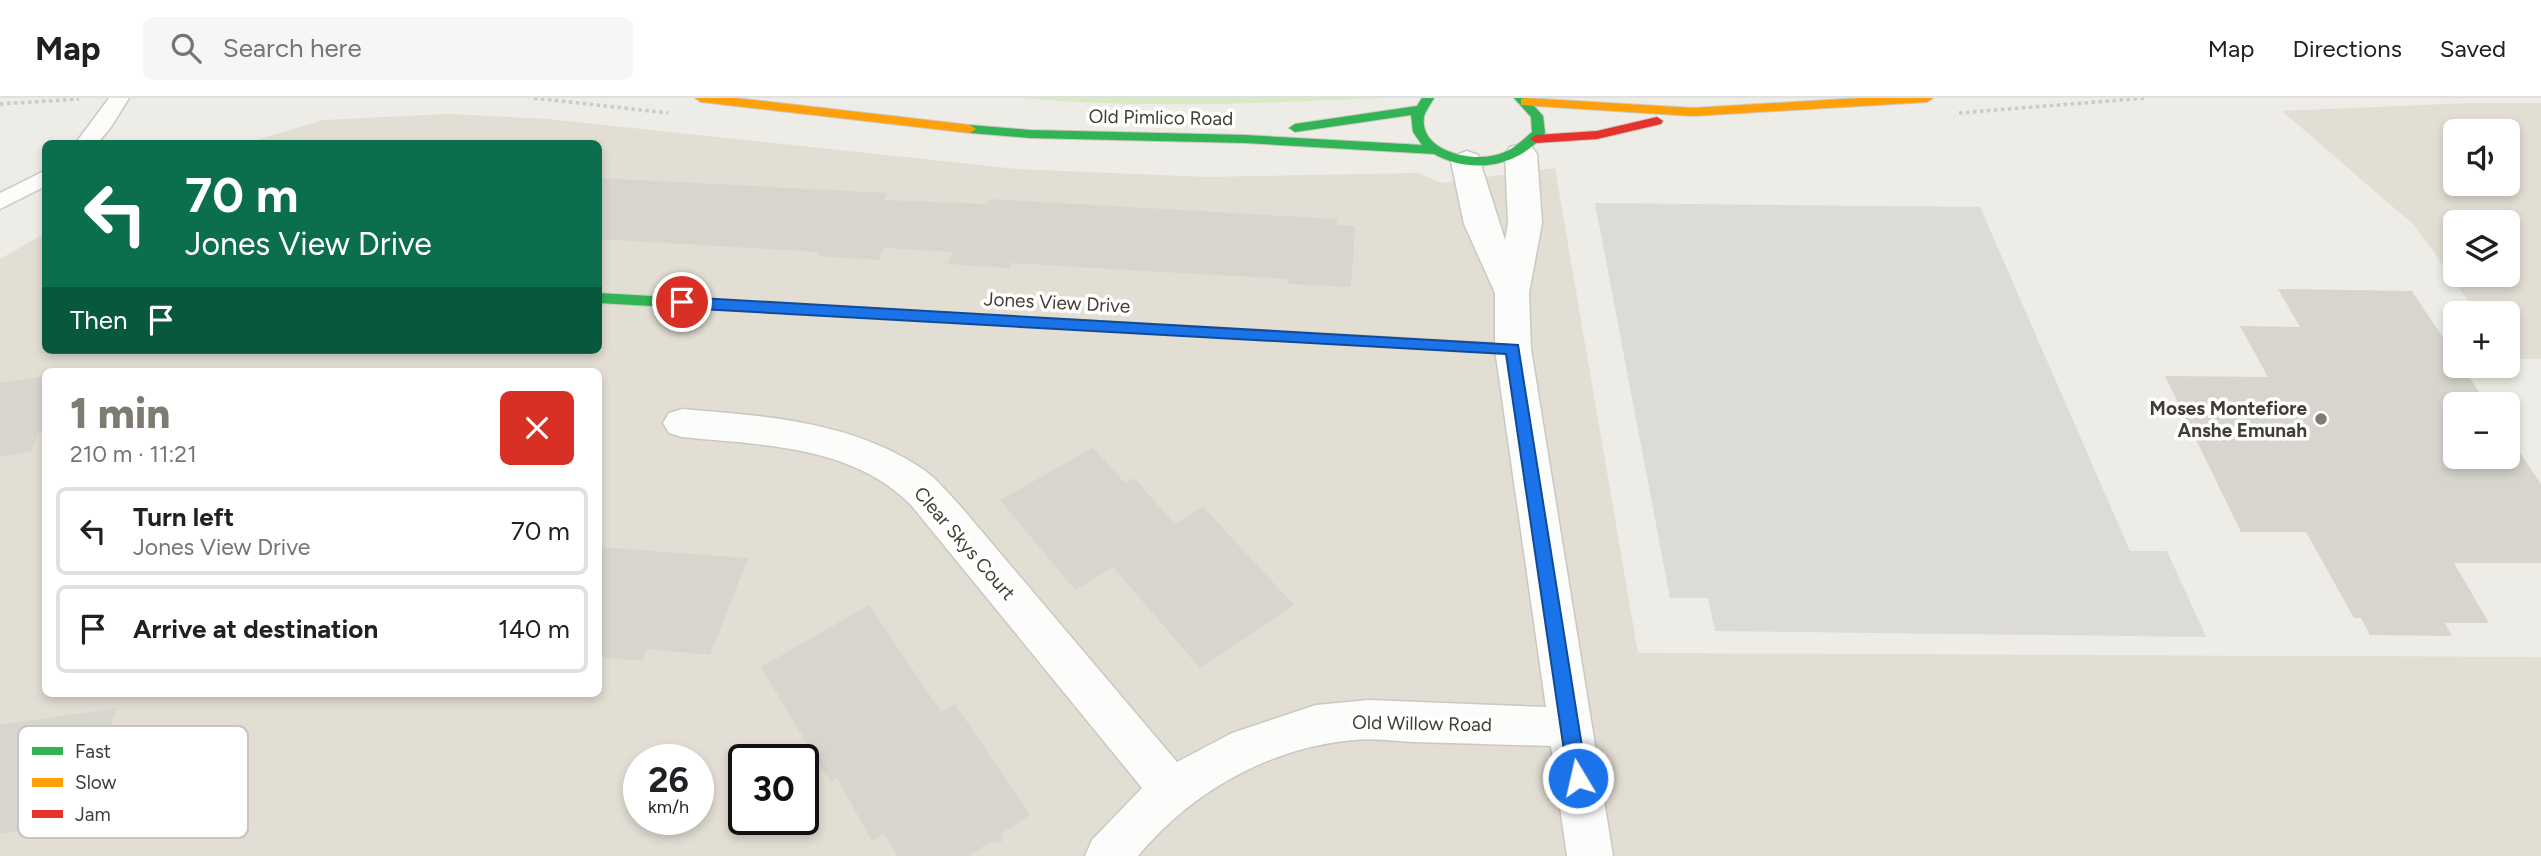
<!DOCTYPE html>
<meta charset="utf-8">
<style>
:root{--surface:#fff;--page:#f6f6f6;--text:#202124;--muted:#757577;--line:#e0e0e0;--accent:#7e7b72}
body{margin:0;font-family:Figtree,sans-serif;background:var(--page);color:var(--text);height:100vh;display:flex;flex-direction:column;font-size:26px;white-space:nowrap}
*{box-sizing:border-box;margin:0}
p{font-size:23px;color:var(--muted)}
.icon{flex:none;width:38px;height:38px;fill:none;stroke:currentColor;stroke-width:2;stroke-linecap:round;stroke-linejoin:round}
.map{position:relative;flex:1;overflow:hidden}
.side{position:absolute;left:42px;top:270px;width:560px;height:329px;display:flex;flex-direction:column;background:var(--surface);border-radius:10px;box-shadow:0 4px 10px #0003}
.side>*{flex:none}
.top-card{position:absolute;left:42px;top:42px;width:560px;height:214px;border-radius:10px;box-shadow:0 4px 10px #0003;background:#0b6e4f;color:#fff;overflow:hidden}
.buttons{position:absolute;left:2443px;top:21px;display:grid;gap:14px}
.buttons a{display:grid;place-items:center;width:77px;height:77px;border-radius:10px;background:var(--surface);box-shadow:0 4px 10px #0003;font-size:35px}
.speed{position:absolute;left:623px;top:646px;display:flex;gap:14px;font-size:35px;font-weight:700;text-align:center}
.speed>*{display:grid;place-content:center;width:91px;height:91px;border-radius:50%;background:var(--surface);box-shadow:0 4px 10px #0003;line-height:1}
.speed small{font-size:18px;font-weight:400}
.speed .limit{border:4px solid #111;border-radius:10px;background:#fff;color:#111}
.pin{position:absolute;display:grid;place-items:center;width:60px;height:60px;color:#fff;margin:-30px;border:4px solid #fff;border-radius:50%;box-shadow:0 2px 7px #0007}
.me{position:absolute;width:77px;margin:-38px;rotate:351deg;stroke-linejoin:round;filter:drop-shadow(0 0 5px #0008)}
.turn{display:flex;align-items:center;gap:24px;height:147px;padding:0 28px;font-size:32px}
.turn .icon{width:91px;height:91px;stroke-width:2.5}
.turn b{display:block;font-size:49px;line-height:60px}
.then{display:flex;align-items:center;height:66px;padding:0 28px;background:#0003;gap:14px;font-size:26px}
.round{display:grid;place-items:center;flex:none;width:74px;height:74px;border-radius:10px;background:var(--page)}
.head{display:flex;align-items:center;justify-content:space-between;height:119px;padding:0 28px}
h1{font-size:42px;font-weight:800;line-height:52px;color:var(--accent)}
ul{padding:0;list-style:none}
li{display:flex;align-items:center;gap:21px;height:88px;margin:0 14px 10px;padding:0 14px;border:4px solid var(--line);border-radius:10px}
li div{flex:1}
li b{display:block;font-size:26px}
li em{font-style:normal}
header{display:flex;align-items:center;gap:42px;box-sizing:border-box;height:98px;padding:0 35px;background:var(--surface);border-bottom:2px solid var(--line)}
header strong{font-size:33px}
nav{display:flex;gap:38px;margin-inline-start:auto;font-size:24px}
.search{width:490px;height:63px;background:var(--page);display:flex;align-items:center;gap:18px;box-sizing:border-box;padding:0 24px;border-radius:10px;color:var(--muted);font-size:26px}
.map>svg:first-child{display:block}
.residential{fill:#e2ded3;fill-rule:evenodd}
.green{fill:#d8e9c6}
.parking{fill:#dddbd6}
.building{fill:#d7d5ce}
.lines{fill:none;stroke-linecap:round;stroke-linejoin:round}
.lane-casing{stroke:#cac8c2;stroke-width:3}
.street-casing{stroke:#cac8c2;stroke-width:3}
.fast-casing{stroke:#cdcabd;stroke-width:2}
.slow-casing{stroke:#cdcabd;stroke-width:2}
.jam-casing{stroke:#cdcabd;stroke-width:2}
.path{stroke:#cccac5;stroke-width:3.5;stroke-dasharray:3.5 3.5;stroke-linecap:butt}
.lane{fill:#fcfcfb;fill-rule:evenodd}
.street{fill:#fcfcfb;fill-rule:evenodd}
.fast{fill:#30b455;fill-rule:evenodd}
.slow{fill:#ff9f0a;fill-rule:evenodd}
.jam{fill:#e5322d;fill-rule:evenodd}
.route{fill:#1a73e8;stroke:#114b97;stroke-width:2}
.poi-dot{fill:#7e7b72;stroke:#fff;stroke-width:2.5}
.labels{text-anchor:middle;stroke-width:7;stroke-linejoin:round;paint-order:stroke}
.street-label{font-size:19px;fill:#423e33;stroke:#fff}
.poi-label{font-size:19px;font-weight:bold;fill:#423e33;stroke:#fff;text-anchor:end}
.key{fill:#fff;stroke:#c6c5c2;stroke-width:2}
.key-label{font-size:19px;fill:#423e33}
</style>
<header>
<strong>Map</strong>
<div class="search"><svg class="icon" aria-label="search" viewBox="0 0 24 24"><circle cx="10" cy="10" r="6"/><path d="M15 15l6 6"/></svg>Search here</div>
<nav><a>Map</a><a>Directions</a><a>Saved</a></nav>
</header>
<div class="map">
<svg width="2541" height="758" viewBox="0 0 2541 758">
<rect width="100%" height="100%" fill="#eeece6"/>
<g class="residential">
<path d="M2469 5H2541V261H2509L2508 215H2477L2414 127 2282 13ZM2455 33H2508V86H2455ZM2455 124H2508V177H2455Z"/>
<path d="M448 16 548 21 1017 71 1207 79 1418 75 1441 85 1555 70 1638 555 2541 559V758H0V161L45 135 46 252H598V46L247 45 323 22ZM46 273H598V595H46ZM639 662H698V721H639ZM744 662H803V721H744Z"/>
</g>
<path class="green" d="M1024 0H1382C1263 5 1144 11 1024 0Z"/>
<path class="parking" d="M1595 105 1980 109 2130 453H2167L2206 539 1715 533 1708 500H1670Z"/>
<g class="building">
<path d="M598 80 887 95 884 102 987 106 989 101 1337 121V127L1355 128 1352 176 1350 189 1287 186 1288 181 1162 174 1011 165 1010 170 948 166 952 154 884 150 879 162 818 158 820 154 598 141Z"/>
<path d="M2278 191 2412 193 2455 258V268H2462L2487 306H2455V359H2508V337L2541 386V465H2454L2489 525H2445L2452 538 2370 537 2361 520H2354L2306 434H2241L2165 278 2268 279 2240 228 2300 229Z"/>
<path d="M46 278V329L38 335 31 354 0 359V285Z"/>
<path d="M1093 350 1125 385 1134 380 1175 426 1203 409 1294 507 1200 570 1113 469 1075 492 1000 402Z"/>
<path d="M598 449 748 460 710 557 647 551 643 563 598 559Z"/>
<path d="M869 507 941 614 955 606 1030 717 1003 735 1001 745 991 743 969 758H898L884 735 872 743 837 680 830 684 761 569Z"/>
<path d="M117 610 77 724 0 736V627Z"/>
</g>
<g class="lines">
<defs>
<g id="lane">
<path d="M109 0H129L111 29 97 46H75Z"/>
<path d="M46 72V88L0 111V95Z"/>
</g>
<path id="street" d="M1521 46 1532 49 1537 56 1542 125 1529 195 1531 251 1613 758H1567L1551 648C1505 647 1459 645 1412 644 1393 643 1373 640 1353 642 1269 650 1192 693 1138 758H1085L1092 742 1142 690 911 407C852 347 761 347 682 339L669 335 663 325 669 315 682 311C766 318 852 323 924 372 938 382 950 397 962 410L1177 664 1232 635 1316 607 1369 602 1546 609 1495 251V195L1464 126 1451 64 1456 57 1467 53 1478 57 1505 142 1508 125 1505 56 1510 49Z"/>
<g id="fast">
<path d="M1422 0H1434C1431 6 1425 13 1424 19 1419 53 1471 64 1496 57 1511 53 1521 44 1532 34L1531 19 1514 0H1527L1543 18 1545 35C1519 69 1472 77 1434 56L1245 45 1030 40 970 35 964 31 970 27 1030 32 1245 37 1422 47 1413 34 1411 17 1295 34 1289 30 1295 26 1417 8Z"/>
<path d="M598 195 1300 234 1307 239 1300 244 598 205Z"/>
</g>
<g id="slow">
<path d="M695 0H735L970 27 976 31 970 35 701 4Z"/>
<path d="M1525 0 1693 10 1861 0H1933L1927 4 1693 18 1521 7V1Z"/>
<path d="M1300 234 1513 246 1520 251 1513 256 1300 244 1293 239Z"/>
</g>
<path id="jam" d="M1657 19 1663 23 1661 26 1597 41 1536 45 1530 41 1536 37 1597 33Z"/>
</defs>
<use href="#lane" class="lane-casing"/>
<use href="#street" class="street-casing"/>
<use href="#fast" class="fast-casing"/>
<use href="#slow" class="slow-casing"/>
<use href="#jam" class="jam-casing"/>
<g class="path">
<path d="M534 0 668 15"/>
<path d="M0 6 79 1"/>
<path d="M1959 15 2146 0"/>
</g>
<use href="#lane" class="lane"/>
<use href="#street" class="street"/>
<use href="#fast" class="fast"/>
<use href="#slow" class="slow"/>
<use href="#jam" class="jam"/>
</g>
<path class="route" d="M682 199 1518 247 1587 680 1584 686 1578 689 1571 686 1568 680 1506 256 682 210 674 204Z"/>
<circle class="poi-dot" cx="2321" cy="321" r="7"/>
<g class="labels">
<g class="street-label">
<text transform="translate(1161 19) rotate(1)" y="7">Old Pimlico Road</text>
<text transform="translate(1057 204) rotate(3)" y="7">Jones View Drive</text>
<text transform="translate(965 445) rotate(49)" y="7">Clear Skys Court</text>
<text transform="translate(1422 625) rotate(1)" y="7">Old Willow Road</text>
</g>
<g class="poi-label">
<text x="2307" y="317">Moses Montefiore<tspan x="2307" dy="22">Anshe Emunah</tspan></text>
</g>
</g>
<rect x="18" y="628" width="230" height="112" rx="10" class="key"/>
<rect x="32" y="649" width="31" height="8" fill="#30b455"/>
<rect x="32" y="680" width="31" height="9" fill="#ff9f0a"/>
<rect x="32" y="712" width="31" height="8" fill="#e5322d"/>
<g class="key-label">
<text x="75" y="660">Fast</text>
<text x="75" y="691">Slow</text>
<text x="75" y="723">Jam</text>
</g>
</svg>
<div class="buttons">
<a><svg class="icon" aria-label="sound" viewBox="0 0 24 24"><path d="M4 9h4l5-4v14l-5-4H4zM17 9q2 3 0 6"/></svg></a>
<a><svg class="icon" aria-label="layers" viewBox="0 0 24 24"><path d="M12 4l9 5-9 5-9-5zM3 14l9 5 9-5"/></svg></a>
<a>+</a>
<a>−</a>
</div>
<div class="speed"><div>26<small>km/h</small></div><div class="limit">30</div></div>
<div class="pin" style="left:682px;top:204px;background:#d93025"><svg class="icon" aria-label="arrive" viewBox="0 0 24 24"><path d="M6 21V4h12l-3 4 3 4H6"/></svg></div>
<svg class="me" style="left:1578px;top:680px" viewBox="-20 -20 40 40"><circle r="17" fill="#1a73e8" stroke="#fff" stroke-width="3"/><path d="M0-11L8 9 0 5-8 9z" fill="#fff"/></svg>
<div class="top-card">
<div class="turn"><svg class="icon" aria-label="left" viewBox="0 0 24 24"><path d="M17 20v-9H6M10 6l-5 5 5 5"/></svg><div><b>70 m</b>Jones View Drive</div></div>
<div class="then">Then<svg class="icon" aria-label="arrive" viewBox="0 0 24 24"><path d="M6 21V4h12l-3 4 3 4H6"/></svg></div>
</div>
<section class="side">
<div class="head"><div><h1>1 min</h1><p>210 m · 11:21</p></div><a class="round" style="background:#d93025;color:#fff"><svg class="icon" aria-label="close" viewBox="0 0 24 24"><path d="M6 6l12 12M18 6L6 18"/></svg></a></div>
<ul>
<li><svg class="icon" aria-label="left" viewBox="0 0 24 24"><path d="M17 20v-9H6M10 6l-5 5 5 5"/></svg><div><b>Turn left</b><p>Jones View Drive</p></div><em>70 m</em></li>
<li><svg class="icon" aria-label="arrive" viewBox="0 0 24 24"><path d="M6 21V4h12l-3 4 3 4H6"/></svg><div><b>Arrive at destination</b></div><em>140 m</em></li>
</ul>
</section>
</div>
